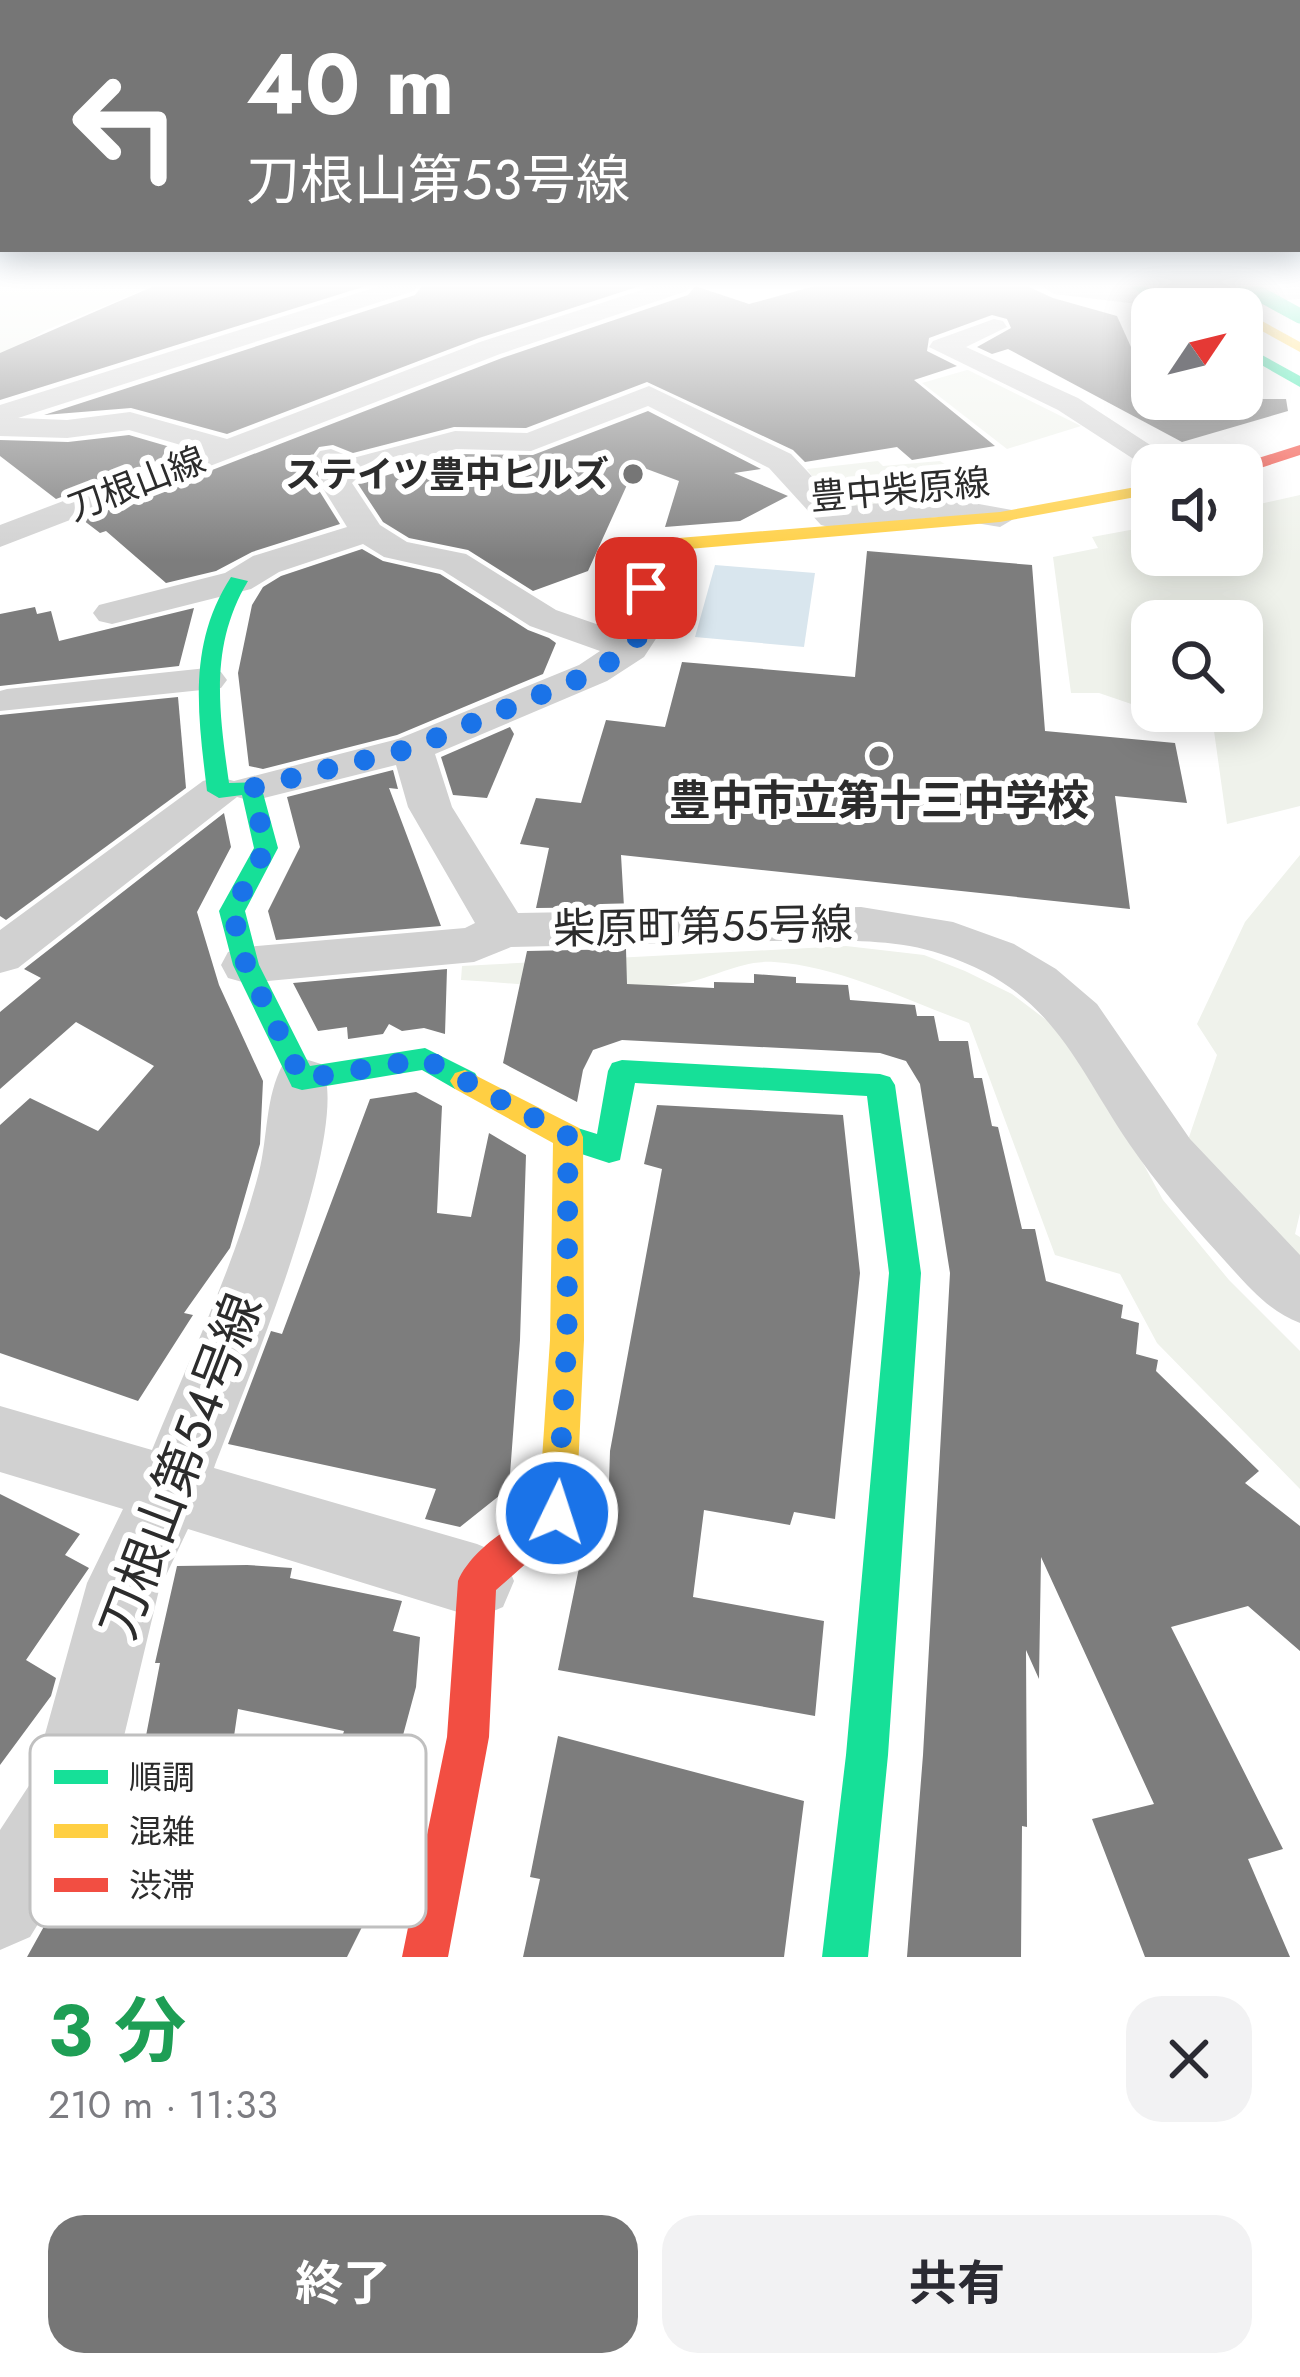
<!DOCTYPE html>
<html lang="ja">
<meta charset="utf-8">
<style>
:root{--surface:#fff;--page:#f2f2f3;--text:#2b2b33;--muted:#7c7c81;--accent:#767676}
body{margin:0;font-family:Jost,"Noto Sans JP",sans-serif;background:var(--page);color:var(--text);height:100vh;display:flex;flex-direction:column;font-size:45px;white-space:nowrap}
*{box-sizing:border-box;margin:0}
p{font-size:39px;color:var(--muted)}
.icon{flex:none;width:66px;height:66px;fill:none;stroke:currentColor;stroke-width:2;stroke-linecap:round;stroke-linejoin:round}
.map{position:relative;height:1957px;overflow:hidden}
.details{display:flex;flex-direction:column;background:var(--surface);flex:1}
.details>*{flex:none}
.top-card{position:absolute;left:0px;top:0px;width:1302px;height:252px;box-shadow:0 6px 30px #0003;background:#767676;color:#fff;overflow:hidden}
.needle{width:78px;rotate:55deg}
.tools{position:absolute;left:1131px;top:288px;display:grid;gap:24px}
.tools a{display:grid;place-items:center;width:132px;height:132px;border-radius:24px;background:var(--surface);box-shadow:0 6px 30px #0003;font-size:60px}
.pin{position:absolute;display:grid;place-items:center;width:102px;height:102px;color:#fff;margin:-51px;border-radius:24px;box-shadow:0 6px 18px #0006}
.me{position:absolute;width:132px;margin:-66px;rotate:4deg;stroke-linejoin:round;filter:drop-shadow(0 0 9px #0008)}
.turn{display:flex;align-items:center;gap:42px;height:252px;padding:0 48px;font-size:54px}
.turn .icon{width:156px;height:156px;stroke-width:2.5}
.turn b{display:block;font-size:84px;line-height:102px}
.round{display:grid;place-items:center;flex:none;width:126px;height:126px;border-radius:36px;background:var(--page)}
.headline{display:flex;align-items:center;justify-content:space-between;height:204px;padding:0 48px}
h1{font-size:72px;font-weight:700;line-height:90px;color:#1e9e55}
.action{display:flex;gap:24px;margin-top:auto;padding:24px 48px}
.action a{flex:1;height:138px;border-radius:36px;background:var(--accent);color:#fff;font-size:48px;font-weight:700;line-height:138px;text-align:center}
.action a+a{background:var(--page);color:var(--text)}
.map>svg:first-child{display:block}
.green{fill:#eff2eb}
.water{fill:#d9e6ee}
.building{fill:#7d7d7d;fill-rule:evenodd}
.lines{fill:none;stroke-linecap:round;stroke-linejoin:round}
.street{fill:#d1d1d1;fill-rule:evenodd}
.fast{fill:#16e098;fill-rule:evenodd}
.slow{fill:#ffcf43;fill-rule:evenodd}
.jam{fill:#f24e42;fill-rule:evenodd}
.fast-bridge{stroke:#16e098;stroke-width:15}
.route{stroke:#1a73e8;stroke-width:21;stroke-dasharray:0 37.8}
.poi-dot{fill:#767676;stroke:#fff;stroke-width:4.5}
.labels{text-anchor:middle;stroke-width:12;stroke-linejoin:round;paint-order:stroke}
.far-poi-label{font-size:36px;font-weight:bold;fill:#2c2c2c;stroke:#fff;text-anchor:end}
.far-street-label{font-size:36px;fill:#2c2c2c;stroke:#fff}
.poi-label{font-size:42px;font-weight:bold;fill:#2c2c2c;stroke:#fff}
.street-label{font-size:42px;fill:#2c2c2c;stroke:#fff}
.near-street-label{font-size:51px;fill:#2c2c2c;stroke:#fff}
.key{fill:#fff;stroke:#c0c0c0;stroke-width:3}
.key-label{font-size:33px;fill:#2c2c2c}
</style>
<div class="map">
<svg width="1300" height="1957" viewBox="0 0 1300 1957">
<rect width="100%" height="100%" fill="#fff"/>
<g class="green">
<path d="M0 286H153L46 330 0 357Z"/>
<path d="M967 370H968L1081 426 1007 449 922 383Z"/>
<path d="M878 461 883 466 940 461 994 497 848 511 834 507 807 469Z"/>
<path d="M1300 495V806L1227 824 1214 731 1153 711H1242V621H1152V711L1099 693H1071L1053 557 1098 548 1092 537 1152 526V555H1242V508Z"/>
<path d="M1300 855V1213L1295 1234 1300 1237V1268L1187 1143 1217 1055 1197 1024 1245 922Z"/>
<path d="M846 946 924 955 965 971 1012 994 1078 1044 1163 1200 1229 1280 1300 1351V1489L1157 1343 1120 1274 1055 1255 969 1023C908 1001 839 966 774 962 741 960 716 977 684 983 611 996 534 984 461 980L462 966Z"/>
</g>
<path class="water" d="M715 565 815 573 804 647 695 637Z"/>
<g class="building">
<path d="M154 286H366L0 400V353Z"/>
<path d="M422 286H640L479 338 227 434 131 408 44 415 415 295Z"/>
<path d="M695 286 749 304 815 286H1027L1053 298 1117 316 1131 347 1152 341V399H1286L1288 411 1182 442 1008 349 992 354 977 347 1011 328 1007 319 992 315 929 338 927 351 957 366 914 380 995 446 912 460 897 447 805 462 793 450 647 382 526 428 454 427 353 453 333 445 319 447 311 458 322 471 315 484 340 524 252 552 216 571 166 583 106 531 100 533 83 520 502 358 688 295Z"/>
<path d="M648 411 761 469 734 473 788 496 740 521 665 527 679 481 636 465 588 571 533 591 468 550 409 538 383 522 358 484 457 454 533 455Z"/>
<path d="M129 435 184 451 56 499 0 456V440L68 442Z"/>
<path d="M362 549 383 561 440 574 528 630 549 638 556 643 543 674 397 735 263 769 249 766 238 673 252 605 263 587 281 576Z"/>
<path d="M867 551 1032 565 1045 731 1175 743 1187 803 1115 796 1130 909 621 855 624 907 536 908 549 848 520 844 536 798 581 803 606 720 665 727 682 662 855 677Z"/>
<path d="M35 607 37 614 51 611 59 641 194 608 179 666 0 686V614Z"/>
<path d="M178 697 186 788 6 920 0 916V715Z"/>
<path d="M510 727 514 734 487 798 453 795 441 757Z"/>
<path d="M393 770 398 789 389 788 441 926 276 940 268 911 300 847 287 797Z"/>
<path d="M224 813 231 847 197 912 219 985 263 1081 260 1144 230 1248 184 1313 193 1315 138 1401 0 1353V1125L30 1098 98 1131 154 1066 76 1022 0 1089V1012L41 978 24 969Z"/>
<path d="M626 949 627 984 714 988V982L754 983V974L796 977V983L848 985 850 1000 915 1005 917 1016H934L939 1041H968L974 1078H982L992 1126 998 1127 1022 1229H1035L1046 1281 1123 1305 1121 1318 1139 1323 1136 1354 1158 1360 1156 1371 1259 1471 1245 1483 1300 1526V1651L1248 1606 1171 1627 1283 1849 1248 1859 1290 1957H1145L1092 1819 1154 1804 1041 1557 1039 1679 1026 1650 1027 1827 1022 1826 1021 1957H907L923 1755 950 1273 920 1084 906 1061 880 1053 622 1040 593 1050 583 1070 577 1102 503 1063 527 951Z"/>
<path d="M447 969 445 1034 424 1028 402 1031 389 1024 383 1034 348 1039 347 1027 318 1031 293 983Z"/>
<path d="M416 1092 442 1106 437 1213 471 1217 489 1133 526 1155 520 1340 509 1488 460 1527 425 1519 436 1489 228 1444 271 1331 282 1334 370 1099Z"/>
<path d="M657 1105 843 1115 860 1273 835 1519 794 1512 790 1525 704 1510 693 1597 824 1621 815 1716 558 1670 581 1558 591 1551 608 1513 610 1451 662 1169 644 1164Z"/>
<path d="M0 1494 80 1534 65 1555 89 1568 26 1660 56 1678 51 1696 0 1765Z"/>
<path d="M247 1565 292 1568 290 1578 402 1601 393 1631 420 1637 416 1687 402 1739 412 1740 376 1899 347 1957H27L113 1802 131 1814 160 1663H155L177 1566ZM238 1709 344 1731 312 1835 227 1784Z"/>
<path d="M558 1736 804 1801 784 1957H523L540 1879 530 1877Z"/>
</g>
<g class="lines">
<g class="street">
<path d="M380 286H418L414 291 18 418 67 420 130 412 227 439 480 342 654 286H691L687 291 500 354 0 547V525L198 450 129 430 67 438 0 436V405Z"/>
<path d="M1041 286H1114L1186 294 1300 286V299L1180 309 1054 294Z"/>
<path d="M994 319 1003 321 1007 327 966 347 1078 398 1181 465H1152V471L1058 410 929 347 933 341Z"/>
<path d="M649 386 791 454 841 507 940 497 1012 510 1017 517 1000 527 940 517 833 528 821 525 769 468 648 406 531 451 456 449 359 476 352 483 380 525 407 542 466 554 556 610 622 633 631 619 625 557C637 541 647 534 666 539L671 546 661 559 669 619 644 657 607 681 435 754 452 807 518 913 861 907 953 922 1014 944 1056 969 1097 1004 1190 1139 1300 1255V1323C1265 1310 1242 1279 1217 1252 1186 1218 1156 1183 1130 1145 1072 1059 1052 990 941 954 900 940 856 941 813 940L511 947 474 962 246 983 228 978 221 965 228 952 246 947 465 928 475 923 408 807 396 765 252 801 237 797 18 968 0 973V930L203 781 219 777 234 781 398 739 579 665 600 651 530 626 442 570 384 557 363 544 279 572 251 589 112 624 99 621 93 613 99 605 225 573 253 556 347 527 319 482 328 470 315 458 320 451 331 449 353 458 455 431 527 433Z"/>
<path d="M207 668 221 672 227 680 221 688 0 711V691L7 689Z"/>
<path d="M302 1058 321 1064C356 1128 241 1394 214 1468L477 1544 503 1555 514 1581 503 1607 477 1618 188 1529 159 1590 109 1799 97 1828 30 1937 0 1950V1830L32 1781 87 1583 123 1509 0 1472V1406L152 1450C189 1359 234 1268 259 1172 268 1137 265 1097 283 1064Z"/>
</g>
<g class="fast">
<path d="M1130 286H1145L1182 309H1165Z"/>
<path d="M1242 344 1300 376V387L1242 354Z"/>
<path d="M231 577 248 581C209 646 219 711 229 783L260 782 278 848 245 911 259 965 310 1066 425 1048 475 1073 480 1081 475 1089H455L422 1070 302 1090 292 1087 233 965 219 911 254 848 242 795 219 798 207 791C198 715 187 645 231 577Z"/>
<path d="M622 1060 880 1074 890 1077 895 1085 921 1273 888 1755 868 1957H822L846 1755 889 1273 867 1096 635 1083 620 1160 609 1163 557 1146 553 1137 557 1128 568 1125 597 1134 608 1071 612 1063Z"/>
</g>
<g class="slow">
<path d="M1242 310 1300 342V352L1242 320Z"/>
<path d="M1152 484V494L1000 522 654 552 645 546 654 540 1000 512Z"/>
<path d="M465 1070 579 1128 583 1137 584 1340 576 1513 570 1526 526 1558 513 1552 507 1539 513 1526 539 1504 550 1340 553 1143 455 1089 450 1081 455 1073Z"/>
</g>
<g class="jam">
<path d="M1300 445V455L1248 472 1242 473V465H1236Z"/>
<path d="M526 1520 539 1526 545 1539 539 1552 496 1590 489 1737 448 1957H402L447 1737 458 1581C468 1556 501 1530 526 1520Z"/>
</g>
<path class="fast-bridge" d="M1245 286 1300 316"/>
</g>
<linearGradient id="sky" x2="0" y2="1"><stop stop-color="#a2c8ea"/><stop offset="0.51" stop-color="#fff"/><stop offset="1" stop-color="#fff" stop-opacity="0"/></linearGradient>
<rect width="1300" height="560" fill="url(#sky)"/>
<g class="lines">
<path class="route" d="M557 1513 567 1340 568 1136 425 1059 302 1079 246 965 232 911 266 848 252 788 412 748 593 673 629 649 650 619 646 588"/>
</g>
<g class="poi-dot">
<circle cx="633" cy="474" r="12"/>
<circle cx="879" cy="756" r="12"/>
</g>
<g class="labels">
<g class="far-poi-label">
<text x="609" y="487">ステイツ豊中ヒルズ</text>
</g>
<g class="far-street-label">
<text transform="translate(136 483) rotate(-21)" y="13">刀根山線</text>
<text transform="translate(900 489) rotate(-5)" y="13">豊中柴原線</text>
</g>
<g class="poi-label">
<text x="879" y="815">豊中市立第十三中学校</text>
</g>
<g class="street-label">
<text transform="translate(703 926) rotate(-1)" y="15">柴原町第55号線</text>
</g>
<g class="near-street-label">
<text transform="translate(180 1466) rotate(-69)" y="18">刀根山第54号線</text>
</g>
</g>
<rect x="30" y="1735" width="396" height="192" rx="18" class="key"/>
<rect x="54" y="1770" width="54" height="14" fill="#16e098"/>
<rect x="54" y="1824" width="54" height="14" fill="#ffcf43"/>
<rect x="54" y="1878" width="54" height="14" fill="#f24e42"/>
<g class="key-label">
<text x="129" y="1789">順調</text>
<text x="129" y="1843">混雑</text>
<text x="129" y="1897">渋滞</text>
</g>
</svg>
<div class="tools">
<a><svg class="needle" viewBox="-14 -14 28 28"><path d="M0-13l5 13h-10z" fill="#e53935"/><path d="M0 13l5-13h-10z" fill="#7c7c81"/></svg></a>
<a><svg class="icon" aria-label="sound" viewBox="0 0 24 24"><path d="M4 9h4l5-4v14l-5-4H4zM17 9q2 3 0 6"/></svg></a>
<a><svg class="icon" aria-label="search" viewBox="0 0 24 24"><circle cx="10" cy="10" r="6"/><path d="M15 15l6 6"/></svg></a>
</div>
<div class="pin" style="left:646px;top:588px;background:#d93025"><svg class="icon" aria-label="arrive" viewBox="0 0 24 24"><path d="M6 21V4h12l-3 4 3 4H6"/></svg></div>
<svg class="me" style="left:557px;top:1513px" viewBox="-20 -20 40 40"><circle r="17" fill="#1a73e8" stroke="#fff" stroke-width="3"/><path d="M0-11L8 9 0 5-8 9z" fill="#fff"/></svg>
<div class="top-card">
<div class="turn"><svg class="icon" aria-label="left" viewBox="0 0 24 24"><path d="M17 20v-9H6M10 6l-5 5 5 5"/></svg><div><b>40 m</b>刀根山第53号線</div></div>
</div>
</div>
<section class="details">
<div class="headline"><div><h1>3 分</h1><p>210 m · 11:33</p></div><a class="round"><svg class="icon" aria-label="close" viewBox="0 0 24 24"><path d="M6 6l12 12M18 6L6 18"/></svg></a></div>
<div class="action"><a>終了</a><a>共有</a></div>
</section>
